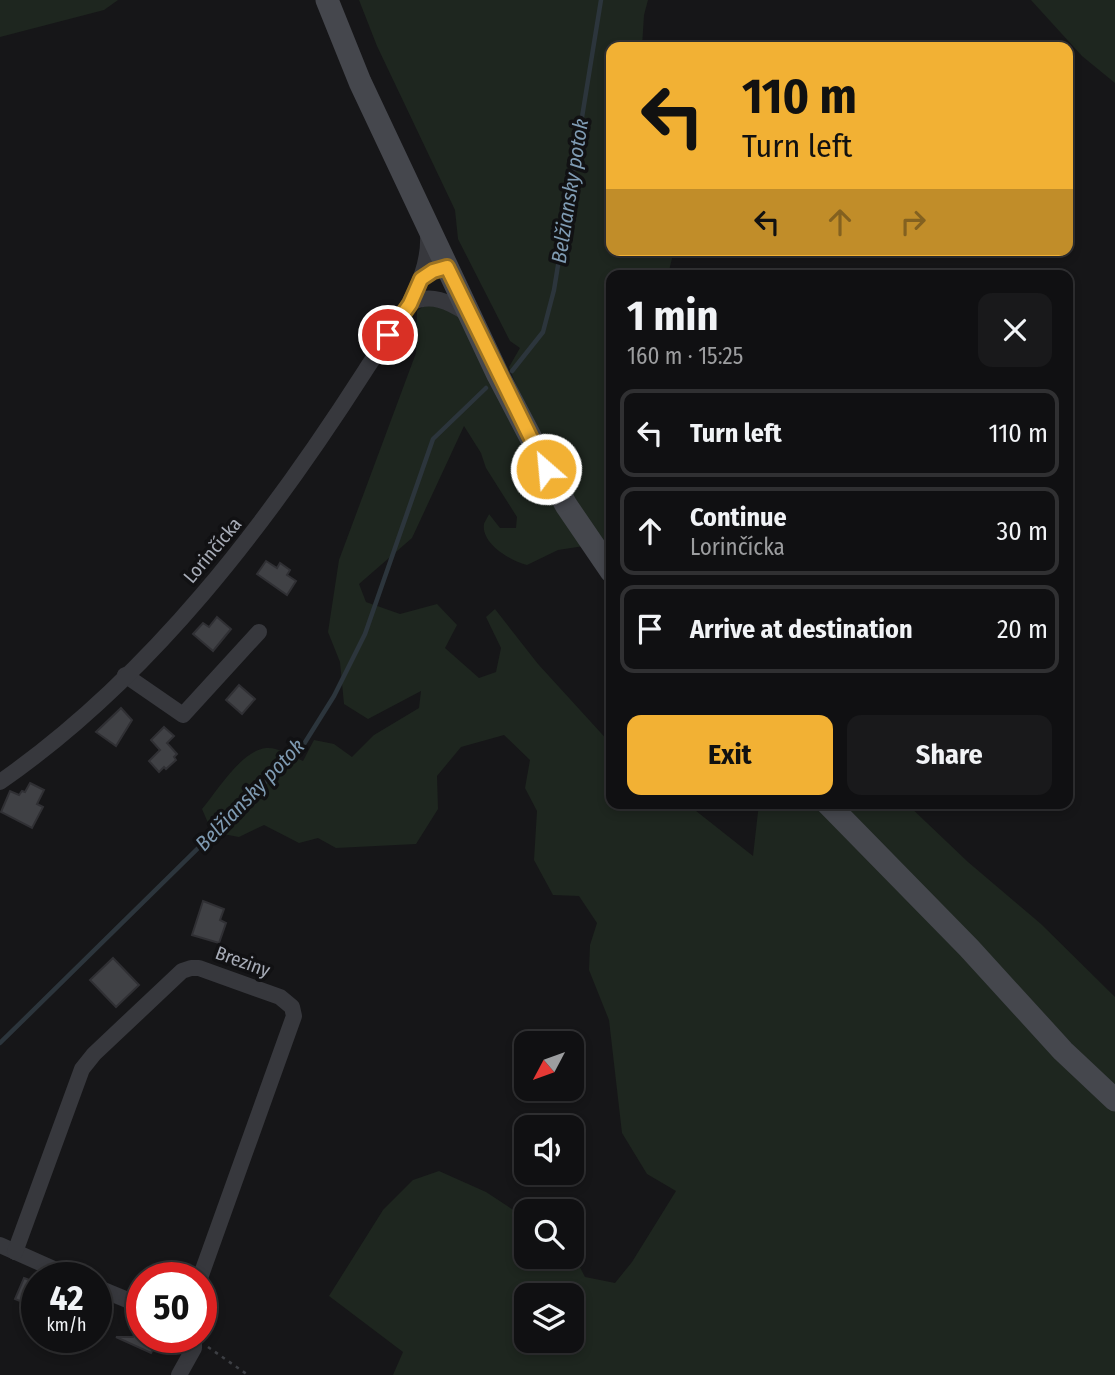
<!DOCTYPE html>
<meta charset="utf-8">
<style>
:root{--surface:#101012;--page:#19191b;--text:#f1f3f6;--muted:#9c9d9f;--line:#303032;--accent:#f2b134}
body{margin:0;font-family:"Fira Sans Condensed",sans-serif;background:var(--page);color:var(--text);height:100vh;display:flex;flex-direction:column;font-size:26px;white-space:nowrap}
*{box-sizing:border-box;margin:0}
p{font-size:23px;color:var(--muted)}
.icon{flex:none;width:38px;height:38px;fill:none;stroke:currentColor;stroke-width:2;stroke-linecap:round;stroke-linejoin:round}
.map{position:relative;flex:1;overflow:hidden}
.side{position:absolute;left:606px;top:270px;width:467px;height:539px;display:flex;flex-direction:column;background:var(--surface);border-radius:14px;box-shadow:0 4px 10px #0003,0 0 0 2px var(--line)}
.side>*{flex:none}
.top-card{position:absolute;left:606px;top:42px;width:467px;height:214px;border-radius:14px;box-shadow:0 4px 10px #0003,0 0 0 2px var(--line);background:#f2b134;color:#111;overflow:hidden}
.needle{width:46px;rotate:229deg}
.tools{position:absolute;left:514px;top:1031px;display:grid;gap:14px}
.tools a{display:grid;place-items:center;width:70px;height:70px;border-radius:14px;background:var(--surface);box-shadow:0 4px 10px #0003,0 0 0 2px var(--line);font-size:35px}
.speed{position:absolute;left:21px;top:1262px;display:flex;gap:14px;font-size:35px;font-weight:700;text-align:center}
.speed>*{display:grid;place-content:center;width:91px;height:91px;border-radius:50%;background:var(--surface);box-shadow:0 4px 10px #0003,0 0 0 2px var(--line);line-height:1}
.speed small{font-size:18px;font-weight:400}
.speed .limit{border:10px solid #d22;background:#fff;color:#111}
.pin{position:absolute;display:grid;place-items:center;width:60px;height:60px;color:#fff;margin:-30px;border:4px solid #fff;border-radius:50%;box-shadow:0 2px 7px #0007}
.me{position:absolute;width:77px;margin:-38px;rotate:333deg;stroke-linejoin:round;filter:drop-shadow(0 0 5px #0008)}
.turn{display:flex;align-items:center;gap:24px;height:147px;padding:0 21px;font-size:32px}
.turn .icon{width:91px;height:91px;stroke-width:2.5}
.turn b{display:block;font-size:49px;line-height:60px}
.lanes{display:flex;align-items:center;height:66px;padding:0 21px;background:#0003;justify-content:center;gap:35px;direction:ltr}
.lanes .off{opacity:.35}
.round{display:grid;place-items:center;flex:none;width:74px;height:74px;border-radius:14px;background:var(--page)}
.overview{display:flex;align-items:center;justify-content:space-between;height:119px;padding:0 21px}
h1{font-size:42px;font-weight:700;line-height:52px}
.button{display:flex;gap:14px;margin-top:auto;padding:14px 21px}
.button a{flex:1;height:80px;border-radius:14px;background:var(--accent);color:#111;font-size:28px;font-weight:700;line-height:80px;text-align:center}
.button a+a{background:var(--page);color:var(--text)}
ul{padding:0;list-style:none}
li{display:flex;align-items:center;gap:21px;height:88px;margin:0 14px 10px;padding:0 7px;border:4px solid var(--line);border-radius:14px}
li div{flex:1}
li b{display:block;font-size:26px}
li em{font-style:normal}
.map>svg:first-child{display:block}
.green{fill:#1e261f;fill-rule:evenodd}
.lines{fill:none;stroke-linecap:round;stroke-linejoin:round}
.stream{stroke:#2c353c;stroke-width:4.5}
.building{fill:#404145;stroke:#303034;stroke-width:2}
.path{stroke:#3d3f44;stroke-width:2.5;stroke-dasharray:3.5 5;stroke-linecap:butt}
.street{stroke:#37383d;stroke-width:16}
.secondary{stroke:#45474d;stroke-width:23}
.route-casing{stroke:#9d7322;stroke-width:18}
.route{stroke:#f2b134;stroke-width:12}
.labels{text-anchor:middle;stroke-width:7;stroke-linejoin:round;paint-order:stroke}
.street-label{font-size:19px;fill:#a8adb8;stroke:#111113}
.water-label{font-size:21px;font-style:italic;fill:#7f9bb3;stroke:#111113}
</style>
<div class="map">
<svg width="1115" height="1375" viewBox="0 0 1115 1375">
<rect width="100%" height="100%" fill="#161618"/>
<g class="green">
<path d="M0 0H118L104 10 0 37Z"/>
<path d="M359 0H648L644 15 642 47H611V250H674L668 275H611V554C569 496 534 434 509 367L520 348 510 341 458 239 455 210 377 46Z"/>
<path d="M1031 0H1115V83L1082 56Z"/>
<path d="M428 303 451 309 465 319 584 546 558 550 527 565C511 561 481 544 484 524 484 523 489 515 489 514L500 528H516L517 517 486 468 481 453 464 426 412 538 359 584 366 602 400 614 437 604 457 625 445 648 479 678 496 672 501 648 486 617 495 609 538 664 611 744V803H686L753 856 759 803H820L1115 1107V1375H393L403 1352 329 1296 383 1210 413 1180 439 1171 486 1192 527 1219V1256H572V1252L585 1277 615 1283 632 1262 676 1191 647 1174 622 1133 609 1020 589 970 590 945 597 923 579 896 553 895 534 860 537 811 525 788 530 760 504 735 461 747 437 776 438 809 416 844 336 848 318 838 299 843 264 825 239 837 212 832 202 809C218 790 241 751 266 748 278 747 293 756 303 761L314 740 334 744 352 757 374 735 419 708 421 691 368 719 344 704 340 662 328 632 339 560 416 353 417 311ZM527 1295H572V1340H527Z"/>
<path d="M839 803H906L968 862 1041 924 1115 997V1086L1104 1077Z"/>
</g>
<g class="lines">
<g class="stream">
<path d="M512 371 543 332 554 290 601 0"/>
<path d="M0 1043 304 744 334 696 365 634 433 439 486 388"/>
</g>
</g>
<g class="building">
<path d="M266 561 277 568 280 563 290 570 287 575 296 581 287 595 257 574Z"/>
<path d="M217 617 231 629 213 651 193 634 203 623 209 627Z"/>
<path d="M239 685 255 699 242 714 226 700Z"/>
<path d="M121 708 132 720 116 746 96 732Z"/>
<path d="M164 727 174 736 167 743 177 754 174 757 176 760 166 769 164 767 159 772 149 761 160 750 151 740Z"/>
<path d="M30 783 44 790 37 804 43 807 32 828 1 812 10 791 19 795 22 791 25 792Z"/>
<path d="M203 901 224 909 220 920 226 923 219 943 192 935Z"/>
<path d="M113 958 139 985 116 1007 90 980Z"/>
<path d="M24 1278 37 1283V1308L15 1299Z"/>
<path d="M142 1318V1337H159L151 1353 116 1337H133Z"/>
</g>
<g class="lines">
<path class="path" d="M208 1347 248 1375"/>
<g class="street">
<path d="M409 304C430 292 450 302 468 314"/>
<path d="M125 675 183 715 259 632"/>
<path d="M0 782C151 677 267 524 365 371 391 330 431 285 428 234"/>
<path d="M0 1245 74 1278"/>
<path d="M15 1252 82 1069 94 1054 182 971 191 968H199L280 997 292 1007 294 1016 200 1278"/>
<path d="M96 1287 142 1306"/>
<path d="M179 1375 194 1348V1337"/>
</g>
<g class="secondary">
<path d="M327 0 360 82 498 375 566 505 611 571"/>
<path d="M827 803 969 948 1063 1051 1115 1100"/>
</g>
</g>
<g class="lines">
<defs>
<path id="route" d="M388 335 410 304 421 279 433 271 447 267 546 469"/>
</defs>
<use href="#route" class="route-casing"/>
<use href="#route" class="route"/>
</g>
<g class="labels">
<g class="street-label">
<text transform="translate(212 550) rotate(-50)" y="7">Lorinčícka</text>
<text transform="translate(243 961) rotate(20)" y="7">Breziny</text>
</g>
<g class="water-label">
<text transform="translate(570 191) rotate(-81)" y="7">Belžiansky potok</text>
<text transform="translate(250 795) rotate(-46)" y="7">Belžiansky potok</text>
</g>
</g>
</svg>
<div class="tools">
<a><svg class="needle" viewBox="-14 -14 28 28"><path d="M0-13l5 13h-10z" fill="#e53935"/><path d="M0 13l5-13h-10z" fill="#9c9d9f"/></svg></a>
<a><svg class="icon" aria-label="sound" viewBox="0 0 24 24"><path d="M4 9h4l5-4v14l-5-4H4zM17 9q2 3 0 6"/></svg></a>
<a><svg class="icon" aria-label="search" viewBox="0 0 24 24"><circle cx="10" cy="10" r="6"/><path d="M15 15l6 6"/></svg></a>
<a><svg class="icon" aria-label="layers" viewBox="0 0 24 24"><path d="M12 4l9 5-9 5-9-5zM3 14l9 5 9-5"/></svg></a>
</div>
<div class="speed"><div>42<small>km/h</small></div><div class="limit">50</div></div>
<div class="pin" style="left:388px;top:335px;background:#d93025"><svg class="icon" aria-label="arrive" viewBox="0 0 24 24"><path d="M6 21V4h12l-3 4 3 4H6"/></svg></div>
<svg class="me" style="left:546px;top:469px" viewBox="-20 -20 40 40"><circle r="17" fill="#f2b134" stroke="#fff" stroke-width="3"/><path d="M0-11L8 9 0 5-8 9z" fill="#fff"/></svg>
<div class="top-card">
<div class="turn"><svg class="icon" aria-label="left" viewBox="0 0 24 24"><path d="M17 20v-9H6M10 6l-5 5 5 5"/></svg><div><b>110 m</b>Turn left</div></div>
<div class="lanes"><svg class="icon" aria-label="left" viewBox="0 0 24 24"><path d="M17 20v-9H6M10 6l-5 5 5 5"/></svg><svg class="icon off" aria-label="ahead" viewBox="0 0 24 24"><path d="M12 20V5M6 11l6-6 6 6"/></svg><svg class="icon off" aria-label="right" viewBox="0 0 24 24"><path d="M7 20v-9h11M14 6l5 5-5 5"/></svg></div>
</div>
<section class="side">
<div class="overview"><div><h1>1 min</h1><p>160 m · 15:25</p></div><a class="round"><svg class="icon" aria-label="close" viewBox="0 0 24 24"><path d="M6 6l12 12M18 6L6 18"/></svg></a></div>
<ul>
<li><svg class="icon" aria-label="left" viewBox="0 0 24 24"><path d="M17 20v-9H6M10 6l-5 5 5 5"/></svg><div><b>Turn left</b></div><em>110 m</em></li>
<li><svg class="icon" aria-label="ahead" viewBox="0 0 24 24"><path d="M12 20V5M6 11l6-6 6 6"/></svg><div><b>Continue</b><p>Lorinčícka</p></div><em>30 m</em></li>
<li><svg class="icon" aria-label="arrive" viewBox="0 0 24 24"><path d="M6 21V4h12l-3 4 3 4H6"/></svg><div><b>Arrive at destination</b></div><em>20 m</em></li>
</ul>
<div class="button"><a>Exit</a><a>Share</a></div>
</section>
</div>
